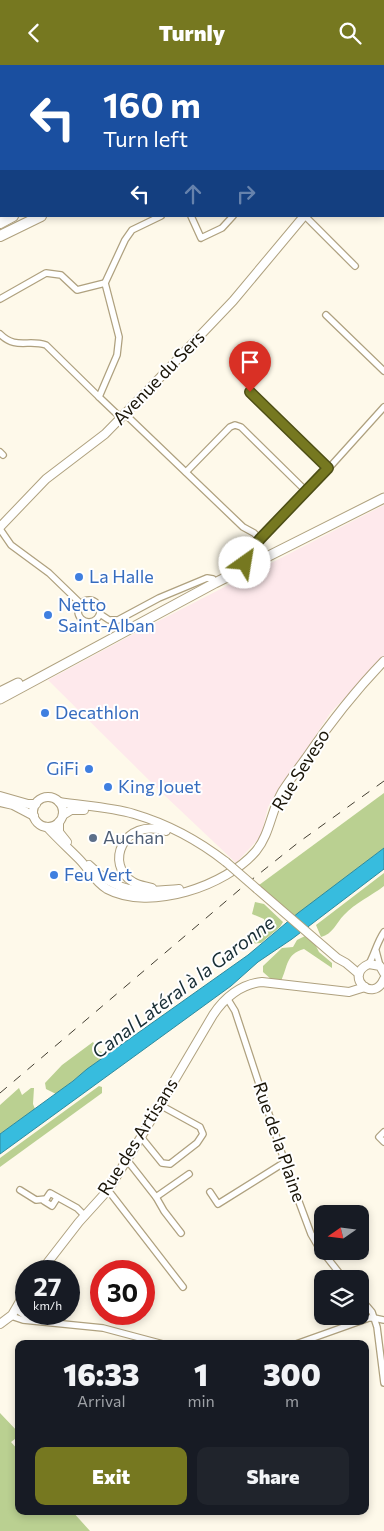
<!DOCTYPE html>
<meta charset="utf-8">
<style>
:root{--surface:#171b24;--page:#20242c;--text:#f1f3f6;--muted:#9ea1a6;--accent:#767820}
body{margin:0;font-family:Commissioner,sans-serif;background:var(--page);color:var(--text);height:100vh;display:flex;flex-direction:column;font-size:19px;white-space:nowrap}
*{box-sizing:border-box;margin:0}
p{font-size:16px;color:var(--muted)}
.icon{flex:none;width:28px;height:28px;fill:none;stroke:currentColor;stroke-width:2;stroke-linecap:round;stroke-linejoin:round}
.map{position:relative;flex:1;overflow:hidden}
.side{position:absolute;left:15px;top:1275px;width:354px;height:175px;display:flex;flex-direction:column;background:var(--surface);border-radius:10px;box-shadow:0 2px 8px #0003}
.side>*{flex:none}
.hud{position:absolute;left:0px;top:0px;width:385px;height:152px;box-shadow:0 2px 8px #0003;background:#1a4fa0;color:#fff;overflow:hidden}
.needle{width:32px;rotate:256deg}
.controls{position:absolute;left:314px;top:1140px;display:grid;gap:10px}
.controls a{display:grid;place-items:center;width:55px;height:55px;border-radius:10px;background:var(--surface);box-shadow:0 2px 8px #0003;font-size:25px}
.speed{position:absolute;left:15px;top:1195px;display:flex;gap:10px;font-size:25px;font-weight:700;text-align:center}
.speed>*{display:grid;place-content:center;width:65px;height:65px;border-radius:50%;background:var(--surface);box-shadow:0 2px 8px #0003;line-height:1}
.speed small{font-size:12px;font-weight:400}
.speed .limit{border:8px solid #d22;background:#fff;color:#111}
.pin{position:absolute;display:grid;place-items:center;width:42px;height:42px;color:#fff;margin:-51px -21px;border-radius:50% 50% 50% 0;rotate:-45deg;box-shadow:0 0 5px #0007}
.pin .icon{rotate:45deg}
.me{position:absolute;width:55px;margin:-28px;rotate:32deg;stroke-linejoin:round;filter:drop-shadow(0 0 4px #0008)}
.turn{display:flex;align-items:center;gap:18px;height:105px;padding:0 20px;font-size:22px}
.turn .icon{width:65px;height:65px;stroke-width:2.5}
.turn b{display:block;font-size:35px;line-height:42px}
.lanes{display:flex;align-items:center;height:48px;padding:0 20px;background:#0003;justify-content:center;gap:25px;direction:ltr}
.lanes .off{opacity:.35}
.eta{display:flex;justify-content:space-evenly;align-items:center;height:85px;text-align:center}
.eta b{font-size:30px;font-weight:800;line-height:35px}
.action{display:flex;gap:10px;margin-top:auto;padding:10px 20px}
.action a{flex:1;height:58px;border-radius:10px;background:var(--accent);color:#fff;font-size:20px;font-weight:800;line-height:58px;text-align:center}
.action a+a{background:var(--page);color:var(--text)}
header{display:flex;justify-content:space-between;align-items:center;height:65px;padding:0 20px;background:var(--accent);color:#fff;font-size:22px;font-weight:800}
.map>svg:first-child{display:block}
.industrial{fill:#fee9ec}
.green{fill:#bad091}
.water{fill:#37bcde;stroke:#2e8a9e}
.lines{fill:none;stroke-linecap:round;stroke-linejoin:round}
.street-casing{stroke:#afa17f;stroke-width:8}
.secondary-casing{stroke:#afa17f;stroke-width:10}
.primary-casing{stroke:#afa17f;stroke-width:11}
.highway-casing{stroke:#afa17f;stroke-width:12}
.street{stroke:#fff;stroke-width:5.5}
.secondary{stroke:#fff;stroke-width:8}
.primary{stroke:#fff;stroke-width:9}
.highway{stroke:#fff;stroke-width:10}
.rail{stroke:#433e31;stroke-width:1;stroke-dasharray:9 9;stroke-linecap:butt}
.secondary-bridge-casing{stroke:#afa17f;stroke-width:10;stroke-linecap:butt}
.secondary-bridge{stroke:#fff;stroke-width:8}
.route-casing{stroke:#4d4e15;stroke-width:12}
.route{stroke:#767820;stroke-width:9}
.shop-dot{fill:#3f7fe0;stroke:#fff;stroke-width:2}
.service-dot{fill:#5c6f8a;stroke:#fff;stroke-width:2}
.labels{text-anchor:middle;stroke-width:4;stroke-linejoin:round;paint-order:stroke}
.street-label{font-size:18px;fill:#191407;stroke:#fff}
.shop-label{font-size:18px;fill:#366cbe;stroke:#fff;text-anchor:start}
.service-label{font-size:18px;fill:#4e5e75;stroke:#fff;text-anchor:start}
.water-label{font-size:19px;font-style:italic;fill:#182e35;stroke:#fff}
</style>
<header><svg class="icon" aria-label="back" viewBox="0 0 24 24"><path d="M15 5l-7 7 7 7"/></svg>Turnly<svg class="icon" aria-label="search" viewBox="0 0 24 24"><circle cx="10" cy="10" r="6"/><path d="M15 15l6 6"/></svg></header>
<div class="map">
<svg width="384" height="1466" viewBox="0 0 384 1466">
<rect width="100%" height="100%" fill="#fef9ea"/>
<path class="industrial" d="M384 440V593L331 647 268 742 261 771 236 798 161 727 48 615 141 565Z"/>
<g class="green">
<path d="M384 728V783L292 854 255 823Z"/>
<path d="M384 808V821C371 831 355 838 344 850 336 858 333 869 321 872L316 860Z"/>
<path d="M255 837 264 839 283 857 280 862 261 878 246 879 244 873 251 871 264 861V854L252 849Z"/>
<path d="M305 871 315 879 319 887 332 898V903L304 884C286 889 288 901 281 916L272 915 263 907V901L282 883 293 882 297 875Z"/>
<path d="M93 977 99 986 102 987 101 994 56 1029 46 1024 45 1018 62 1000Z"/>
<path d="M99 1021 102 1022V1028L0 1102V1093Z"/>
<path d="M19 1023 22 1030 31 1023H34L33 1039 35 1044 0 1069V1040Z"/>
<path d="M0 1348 19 1368V1371L11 1377 19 1386V1446H72L90 1466H0Z"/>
</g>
<path class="water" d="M384 783V804L292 874 258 897 231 921 0 1089V1069L73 1016 87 1004 248 890 298 848Z"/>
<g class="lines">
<defs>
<g id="street">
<path d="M66 0 67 1"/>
<path d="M178 1V0"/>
<path d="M196 1 202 0"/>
<path d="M0 5 1 3"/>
<path d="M0 125 1 126"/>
<path d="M191 151 201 173 222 163 233 151"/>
<path d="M305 151 355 201"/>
<path d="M0 234 46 208 61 210 77 225 105 218"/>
<path d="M326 250 384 306"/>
<path d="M0 269C16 285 28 274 46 280L99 332"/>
<path d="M250 327 329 403"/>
<path d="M124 348 243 462 254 468 260 474"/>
<path d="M120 352 99 332 117 290 119 272 105 218 125 175 132 165 161 151"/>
<path d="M0 387 3 390"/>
<path d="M186 407 230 362 235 360 241 362 306 426"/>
<path d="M0 464 11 480 49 508 80 538"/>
<path d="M247 502 245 498 250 487 260 474 329 403 384 342"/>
<circle cx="89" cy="546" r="11"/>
<path d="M100 549 109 555H118L159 533 207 513 213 514 215 518"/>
<path d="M376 886 380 901"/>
<path d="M369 899C375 888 377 877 384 867"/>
<path d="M227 933 235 946 289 1110 311 1169 318 1181 344 1214"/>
<path d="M384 1067 379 1072 384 1077"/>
<path d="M141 1072 162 1098 170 1099 197 1078 203 1069 200 1062 160 1040"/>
<path d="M127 1095 156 1132 164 1146 181 1168"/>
<path d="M20 1125 36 1135 46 1134 50 1128 77 1143 85 1151"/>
<path d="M108 1125 183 1222"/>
<path d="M210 1127 218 1139 285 1097"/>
<path d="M156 1132 189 1109"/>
<path d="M46 1134 44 1136 52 1141 57 1133"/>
<path d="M360 1233 372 1247 377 1262 384 1318"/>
<path d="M16 1244 29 1254"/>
<path d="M12 1250 14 1252 23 1255 103 1263 163 1279"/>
<path d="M296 1279 369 1253H374L384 1255"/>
</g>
<g id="secondary">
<path d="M0 462 46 414 105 369 151 322 233 236 304 151"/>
<path d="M0 731 28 739H36"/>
<circle cx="48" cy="747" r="15"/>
<path d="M0 737 13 740 34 751"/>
<path d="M59 737C84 741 110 742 134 749 168 759 199 776 226 797"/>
<path d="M63 750 71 745H84"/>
<path d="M59 757V767L67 777"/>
<path d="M47 762C57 773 68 783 79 794 89 804 94 816 107 824 150 847 226 821 256 786 270 769 271 746 282 727 289 716 298 704 306 693 330 658 355 626 384 596"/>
<path d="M89 800C119 830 139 827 179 824"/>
<path d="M152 823C146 821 139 821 133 817 104 800 123 752 166 766"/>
<path d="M257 824 337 893 346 898 359 909"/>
<path d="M384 908 380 901 369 899C343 910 373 940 384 914"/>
<path d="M41 1206 79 1157 108 1125 141 1072 213 950C224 933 241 919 262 917L349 927 365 922"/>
<path d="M0 1259 12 1250 26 1226"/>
</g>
<g id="primary">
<path d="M0 627 18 618"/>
<path d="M0 634 215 518 384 433"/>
</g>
<g id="highway">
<path d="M321 1 323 0"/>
<path d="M348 1 351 0"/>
<path d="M0 158 13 151"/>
<path d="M0 171 41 151"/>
</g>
</defs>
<use href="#street" class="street-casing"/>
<use href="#secondary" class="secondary-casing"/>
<use href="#primary" class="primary-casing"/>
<use href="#highway" class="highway-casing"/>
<use href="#street" class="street"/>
<use href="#secondary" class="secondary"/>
<use href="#primary" class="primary"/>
<use href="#highway" class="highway"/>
<path class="rail" d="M0 1028 245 820 299 777 384 716"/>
<defs>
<path id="secondary-bridge" d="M226 797 257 824"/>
</defs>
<use href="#secondary-bridge" class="secondary-bridge-casing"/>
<use href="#secondary-bridge" class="secondary-bridge"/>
</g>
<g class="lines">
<defs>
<path id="route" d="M245 498 250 487 260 474 328 403 250 327"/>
</defs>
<use href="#route" class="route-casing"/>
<use href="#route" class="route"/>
</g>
<g class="shop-dot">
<circle cx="79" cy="512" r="5"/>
<circle cx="48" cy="550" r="5"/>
<circle cx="45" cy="648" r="5"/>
<circle cx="89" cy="704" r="5"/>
<circle cx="108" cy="722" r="5"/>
<circle cx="54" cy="810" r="5"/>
</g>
<circle class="service-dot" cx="93" cy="773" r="5"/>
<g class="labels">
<g class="street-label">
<text transform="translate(159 313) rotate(-46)" y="6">Avenue du Sers</text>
<text transform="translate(301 705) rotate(-58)" y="6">Rue Seveso</text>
<text transform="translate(138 1072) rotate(-58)" y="6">Rue des Artisans</text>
<text transform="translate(279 1077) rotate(71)" y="6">Rue de la Plaine</text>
</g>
<g class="shop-label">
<text x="89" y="518">La Halle</text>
<text x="58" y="546">Netto<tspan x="58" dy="21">Saint-Alban</tspan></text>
<text x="55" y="654">Decathlon</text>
<text x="79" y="710" text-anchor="end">GiFi</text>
<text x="118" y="728">King Jouet</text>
<text x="64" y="816">Feu Vert</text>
</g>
<g class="service-label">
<text x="103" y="779">Auchan</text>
</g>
<g class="water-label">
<text transform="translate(183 922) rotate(-37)" y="7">Canal Latéral à la Garonne</text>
</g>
</g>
</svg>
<div class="controls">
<a><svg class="needle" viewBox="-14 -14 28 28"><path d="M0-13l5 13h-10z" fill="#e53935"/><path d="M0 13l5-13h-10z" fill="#9ea1a6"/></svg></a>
<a><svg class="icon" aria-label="layers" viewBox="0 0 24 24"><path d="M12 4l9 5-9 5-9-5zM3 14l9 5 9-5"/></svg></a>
</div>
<div class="speed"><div>27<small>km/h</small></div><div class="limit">30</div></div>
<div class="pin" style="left:250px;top:327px;background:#d93025"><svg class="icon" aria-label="arrive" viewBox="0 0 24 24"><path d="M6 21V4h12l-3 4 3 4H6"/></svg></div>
<svg class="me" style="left:245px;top:498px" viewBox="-20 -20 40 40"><circle r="19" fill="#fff"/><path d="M0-13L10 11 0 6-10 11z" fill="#767820"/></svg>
<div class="hud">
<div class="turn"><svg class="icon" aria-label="left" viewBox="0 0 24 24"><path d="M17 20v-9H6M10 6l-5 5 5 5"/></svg><div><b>160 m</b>Turn left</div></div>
<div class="lanes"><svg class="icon" aria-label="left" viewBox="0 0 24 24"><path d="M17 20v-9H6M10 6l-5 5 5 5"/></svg><svg class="icon off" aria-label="ahead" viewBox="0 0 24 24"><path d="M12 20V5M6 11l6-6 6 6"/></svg><svg class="icon off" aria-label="right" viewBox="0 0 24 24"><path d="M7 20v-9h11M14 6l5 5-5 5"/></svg></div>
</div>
<section class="side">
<div class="eta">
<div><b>16:33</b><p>Arrival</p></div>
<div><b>1</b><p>min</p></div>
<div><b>300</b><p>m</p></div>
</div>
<div class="action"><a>Exit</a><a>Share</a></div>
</section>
</div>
